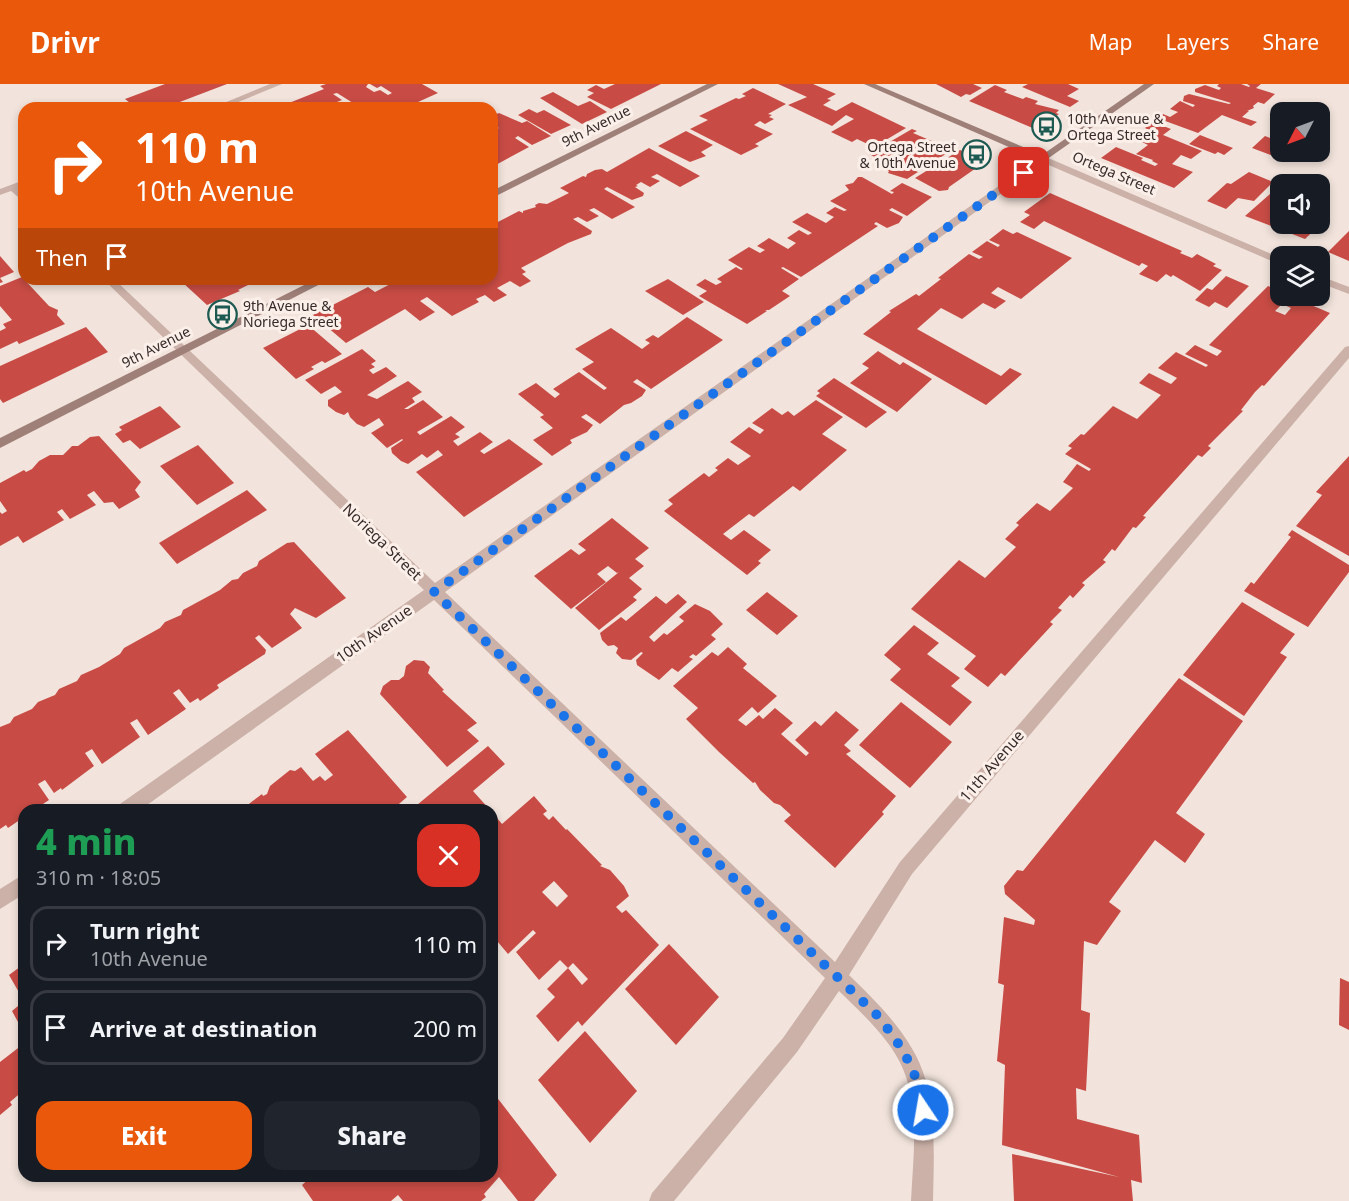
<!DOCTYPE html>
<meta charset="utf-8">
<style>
:root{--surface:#171b24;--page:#20242c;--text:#f1f3f6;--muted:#9ea1a6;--line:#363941;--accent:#ea580c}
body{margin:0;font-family:"Noto Sans",sans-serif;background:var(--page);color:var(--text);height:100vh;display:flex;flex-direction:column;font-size:22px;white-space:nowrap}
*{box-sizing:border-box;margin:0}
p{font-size:20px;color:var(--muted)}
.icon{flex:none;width:33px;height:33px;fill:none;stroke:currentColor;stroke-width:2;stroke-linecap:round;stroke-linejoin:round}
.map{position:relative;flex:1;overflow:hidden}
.panel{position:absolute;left:18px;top:720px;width:480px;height:378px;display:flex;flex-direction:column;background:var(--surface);border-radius:18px;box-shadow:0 3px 9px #0003}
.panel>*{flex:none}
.hud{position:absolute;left:18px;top:18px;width:480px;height:183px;border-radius:18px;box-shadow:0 3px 9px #0003;background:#ea580c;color:#fff;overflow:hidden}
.needle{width:39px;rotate:228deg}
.fabs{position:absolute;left:1270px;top:18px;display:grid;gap:12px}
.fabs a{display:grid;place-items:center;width:60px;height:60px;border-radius:12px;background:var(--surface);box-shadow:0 3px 9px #0003;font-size:30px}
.pin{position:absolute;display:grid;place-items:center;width:51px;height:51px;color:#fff;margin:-26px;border-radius:12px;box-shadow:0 3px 9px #0006}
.me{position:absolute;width:66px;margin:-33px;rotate:348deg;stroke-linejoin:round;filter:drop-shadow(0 0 4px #0008)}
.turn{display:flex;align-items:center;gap:21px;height:126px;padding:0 18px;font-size:27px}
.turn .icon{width:78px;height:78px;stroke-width:2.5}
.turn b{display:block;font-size:42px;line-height:51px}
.then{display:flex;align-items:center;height:57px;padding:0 18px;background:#0003;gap:12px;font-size:22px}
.round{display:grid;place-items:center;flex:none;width:63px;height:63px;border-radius:18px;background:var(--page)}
.head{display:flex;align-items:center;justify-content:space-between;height:102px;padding:0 18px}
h1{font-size:36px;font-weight:800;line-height:45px;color:#1e9e55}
.button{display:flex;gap:12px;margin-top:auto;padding:12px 18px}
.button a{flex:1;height:69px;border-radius:18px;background:var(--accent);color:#fff;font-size:24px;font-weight:800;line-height:69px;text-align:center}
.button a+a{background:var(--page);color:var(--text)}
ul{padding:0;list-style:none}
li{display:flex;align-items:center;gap:18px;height:75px;margin:0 12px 9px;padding:0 6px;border:3px solid var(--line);border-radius:18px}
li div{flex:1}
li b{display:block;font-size:22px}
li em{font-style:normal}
header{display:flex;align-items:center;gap:36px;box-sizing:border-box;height:84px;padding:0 30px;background:var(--accent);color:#fff}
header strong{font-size:28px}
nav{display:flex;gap:33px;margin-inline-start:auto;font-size:21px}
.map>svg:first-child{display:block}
.building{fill:#c84c45;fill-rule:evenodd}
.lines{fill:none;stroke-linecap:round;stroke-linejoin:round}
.street{fill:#cbb1a8;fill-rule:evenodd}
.secondary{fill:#9f8079;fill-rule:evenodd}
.route{stroke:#1a73e8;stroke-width:10;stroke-dasharray:0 18}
.labels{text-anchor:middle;stroke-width:6;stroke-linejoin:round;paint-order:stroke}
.far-poi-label{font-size:14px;fill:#372a28;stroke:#faefe9;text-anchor:start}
.far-street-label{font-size:14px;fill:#372a28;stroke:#faefe9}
.street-label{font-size:15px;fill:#372a28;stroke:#faefe9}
</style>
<header>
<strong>Drivr</strong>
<nav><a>Map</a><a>Layers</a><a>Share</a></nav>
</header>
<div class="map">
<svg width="1349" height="1117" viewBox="0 0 1349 1117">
<rect width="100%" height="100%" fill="#f2e4dc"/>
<g class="building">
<path d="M165 0H227L164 24H136L125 15Z"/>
<path d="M326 0H368L366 3 374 8 380 6 388 11 392 9 381 2 377 4 370 0H422L438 9 407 23 404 21 397 24H361L337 9 333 10 342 16 322 24H288L284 21 324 5 320 2Z"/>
<path d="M615 0H661L611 25 587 13 594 9 587 6 596 1 604 5Z"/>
<path d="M778 0H813L836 10 827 15 831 16 823 21 836 27 852 18 906 44 874 63 857 55 852 58 831 48 854 35 846 31 832 42 788 21 807 13Z"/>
<path d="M936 0H973L982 4 970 11 966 10 961 13Z"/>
<path d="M1028 0H1068L1079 5 1067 12 1079 17 1070 23 1022 3Z"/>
<path d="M1219 0H1241L1249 3 1250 2 1247 0H1261L1256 4 1275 10 1264 20 1258 18 1253 22 1254 24 1247 27H1249L1242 33 1257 38 1251 42 1222 31 1198 49 1157 34 1163 30 1170 33 1178 28 1170 25 1180 17 1193 23 1195 21 1183 17 1184 12 1189 10 1229 20 1231 19 1195 8V5L1205 1 1219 6 1221 4 1217 2Z"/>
<path d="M995 1 1007 6 1004 8 1023 15 1026 13 1038 17 1035 20 1059 26 1056 29 1059 30 1035 45 969 17Z"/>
<path d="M753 4 786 20 768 30 772 31 769 33 774 35 765 40 760 37 754 41 773 50 755 60 759 62 741 71 690 45 708 36 699 32 736 14 739 15 746 12 742 10Z"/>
<path d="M553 8 578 22 590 17 607 28 582 40 540 14Z"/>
<path d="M529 25 537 29 544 26 571 41 551 50 518 31Z"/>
<path d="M499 29 522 39 527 37 551 52 532 61 518 52 515 54 529 63 492 83V47L499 44 492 40V32Z"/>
<path d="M1153 38 1171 45 1163 51 1202 67 1191 75 1181 71 1172 80 1193 88 1174 104 1101 74 1116 63 1143 74 1141 76 1155 82 1158 80 1152 77 1153 76 1136 70 1148 61 1140 57 1151 47 1145 44Z"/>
<path d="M912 45 917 47 913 49 948 64 944 66 949 68 919 87 909 84 918 88 907 95 888 89 889 87 884 85 891 81 869 70Z"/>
<path d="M686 47 713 61 701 68 706 72 690 78 658 62Z"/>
<path d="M1200 51 1233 64 1224 71 1218 68 1215 70 1189 60Z"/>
<path d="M1265 52 1281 58V68H1290L1281 75 1252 64Z"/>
<path d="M649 64 700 92 680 103 657 90 651 93 660 97 650 103 641 98 636 101 638 102 635 103 644 109 643 112 632 116 607 103 604 105 635 123 612 135 594 124 589 126 599 132 587 138 578 133 573 135 592 147 591 150 568 159 521 184 526 188 522 190 531 197 520 203 510 197 497 204 507 211 494 218 485 211 476 215 479 218 452 232 427 213 420 217 435 228 420 237 405 225 346 259 313 231 368 203 375 208 400 195H492V141L519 127 523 129V127L536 123 535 121 539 119 547 120 569 109 560 104 583 92 586 93 587 90 595 86 602 85 607 88Z"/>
<path d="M960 66 982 76 975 80 979 82 949 103 948 106 939 107 915 94Z"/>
<path d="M1249 88 1273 98 1254 117 1238 114 1226 125 1207 117 1227 99 1231 100Z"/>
<path d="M858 93H862L892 110 894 108 890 107 902 99 932 113 907 132 892 124 889 126 903 133 899 139 887 144 876 138 874 140 878 142 801 193 783 183 781 184 799 195 782 207 790 212 769 226H765L767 227 747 240 699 212 707 207 696 201 705 195 716 201 722 198 717 195 736 183 741 186 743 185 728 176 749 163 760 169 765 166 757 162 769 154 788 165 796 159 787 154 799 146 808 151 812 149 792 138 807 129 826 139 834 133 826 129 835 123 844 127 847 126 830 117 849 106 845 101 853 99Z"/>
<path d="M1050 109 1182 167 1180 169 1192 174 1197 170 1216 180 1213 182 1222 186 1200 207 1173 191 1171 193 1166 190 1157 198 1139 190 1148 182 1142 179 1139 182 1044 137 1034 145 1020 138 1030 131 1024 128Z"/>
<path d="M1270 110 1281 114V140H1320V129L1329 132 1305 155 1245 132Z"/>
<path d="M1003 145 1013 150 1017 148 1072 174 1021 215 998 203 991 209 1006 217 995 225 983 219 962 235 941 224 917 245 1001 292 1010 284 1022 290 986 321 863 250 891 228 889 227 916 210 919 212 941 195 938 194 969 170 979 175 983 173 972 168 987 157 998 163 1000 161 989 156Z"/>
<path d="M1349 147V177L1328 168Z"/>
<path d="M0 172 14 188 0 194 3 198 0 199Z"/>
<path d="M1226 192 1249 202 1227 224 1215 218 1209 223 1195 216 1207 204 1212 206Z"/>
<path d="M22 193 49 222 58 226 57 231 65 240 19 260 17 257 0 265V247L6 244 3 240 12 236 0 222V202Z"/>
<path d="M188 195H260L238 206 240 207 207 221 182 198Z"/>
<path d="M668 195 704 218 683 231 645 207Z"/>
<path d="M1268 202 1281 207V212H1290L1330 229 1264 302 1262 301 1255 308 1241 326 1243 327 1208 362 1211 364 1202 373 1198 371 1143 432 1146 433 1136 444 1133 443 1115 467 1112 465 1103 476 1106 478 1082 499 1085 501 1073 514 1070 511 1058 524 1062 526 1050 538 1053 540 1005 592 1001 589 988 603 964 585 976 572 911 525 959 476 985 494 1016 463 1005 455 1019 441 1016 439 1037 419 1050 427 1073 404 1063 398 1077 380 1089 387 1091 385 1065 370 1072 364 1068 362 1081 350 1084 351 1113 322 1137 335 1161 311 1139 299 1149 289 1171 300 1177 294 1158 284 1176 268 1206 283 1208 281 1185 270 1195 261 1217 272 1222 267 1209 261ZM1282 220 1291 224 1285 231 1275 227Z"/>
<path d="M687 233 723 256 651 305 637 295 633 298 646 306 642 312 631 319 624 321 600 340 586 330 581 333 593 341 587 348 570 356 572 359 552 372 533 356 553 344 540 333 544 331 518 310 536 299 555 314 560 310 553 305 579 288 604 306 607 304 582 285 594 278 575 265 611 244 642 265 650 259 645 256 653 251 658 254Z"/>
<path d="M308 241 342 270 325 279 322 277 311 283 314 285 296 295 263 264Z"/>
<path d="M86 243 108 268 3 319 0 315V282Z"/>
<path d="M362 265 376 277 371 280 375 283 369 286 373 290 386 283 397 292 367 311 377 315 408 297 422 308 412 314 415 318 404 325H408L423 316 443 333 417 348 420 351 451 332 465 343 455 350 460 353 453 357 458 362 480 348 493 358 480 367 484 370 509 355 543 380 464 433 416 388 443 371 438 366 427 374 422 370 408 380 401 377 392 369 391 364 403 356 402 355 387 364 371 349 384 341 379 334 364 343 357 340 350 333 348 328 344 331 336 328 328 322V316L342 308 335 302 321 310 305 296Z"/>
<path d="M878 267 900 281 903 278 932 295 897 328 850 299 869 284 862 280Z"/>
<path d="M834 294 887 328 866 344 816 312 820 309 817 307Z"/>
<path d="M816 316 843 333 822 350 847 366 800 407 793 402 754 433 749 430 723 450 731 456 744 446 771 466 758 477 761 479 747 491 664 427 673 420 668 416 704 389 709 393 718 386 715 384 728 374 738 381 751 372 730 358 749 343 760 350 764 346 752 339 772 324 782 331 788 327 794 332Z"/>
<path d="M160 322 181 343 140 365 130 356 123 359 115 350 122 346 119 343Z"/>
<path d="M99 352 141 398 135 406 140 413 119 425 113 418 104 419 94 407 87 411 96 421 70 435 62 425 57 428 64 436 23 459 18 452 0 462V428L2 430 7 427 0 417V399L24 386 26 388 32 385 39 377 50 371H63L72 362H78L90 353Z"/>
<path d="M198 361 234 399 197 421 160 382Z"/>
<path d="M1349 372V472L1296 442 1322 411 1316 408Z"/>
<path d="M247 406 267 426 177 480 159 459Z"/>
<path d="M612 434 649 464 635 475 644 482 629 494 642 505 633 513 637 516 599 546 575 524 619 488 617 489 608 482 597 490 606 498 571 525 534 492 571 465 579 471 586 466 578 460Z"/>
<path d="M1292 446 1349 481V488L1308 543 1244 507 1251 498 1254 500 1291 453 1288 451Z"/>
<path d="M294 458 346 514 316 534 295 524 290 530 302 544 272 564 259 551 255 554 266 566 265 570 217 601 219 604 200 617 198 614 190 619 179 605 173 609 186 625 148 651 137 635 130 639 140 653 102 680 92 665 85 669 94 682 62 706 61 704 54 709 45 696 38 700 49 716 34 726H24V733L8 744 6 741 0 745V643L10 639 14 633 32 625 38 618 55 611 59 605 77 597 81 591 99 583 120 570 124 564 160 544 165 538 181 531 183 526 220 506 232 496 238 495 243 489 257 482 259 477 287 459Z"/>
<path d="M767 508 798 532 777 551 746 526Z"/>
<path d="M678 510 687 518 649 553 654 558 664 549 667 551 684 537 679 533 695 520 710 527 723 540 711 551 716 555 696 572 693 570 689 573 693 575 678 588 672 584 659 596 637 581 636 576 643 569 641 568 631 576 622 575 616 569 618 564 614 561 608 562 602 556 600 549 621 533 626 537 656 512 666 520Z"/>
<path d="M1242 518 1295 550 1280 569 1287 573 1244 632 1183 591Z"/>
<path d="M914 541 939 559 927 570 960 594 951 602 972 618 950 642 890 596 901 585 884 571Z"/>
<path d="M728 563 747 580 743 584 777 612 758 629 752 623 738 636 746 642 759 631 763 635 775 624 793 639 781 650 806 672 809 669 795 656 815 637 821 642 836 627 859 646 844 661 851 667 846 670 896 712 882 728 884 730 835 784 784 737 791 731 780 721 774 719 760 706 755 698 753 699 719 668 686 635 698 624 673 602 712 568 718 572Z"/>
<path d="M414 576 424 577 430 583 428 589 444 606 442 607 477 639 467 646 479 657 447 683 380 610 383 602 391 596H399L404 592 406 582Z"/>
<path d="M1179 594 1243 637 1176 729 1205 750 1185 779 1155 756 1109 818 1121 827 1097 861 1084 857 1081 926 1090 929 1086 1007 1076 1004 1077 1035 1139 1051 1142 1099 1131 1096 1133 1117H1014L1012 1070 1119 1093 1002 1061 1005 981 997 977 1004 901 998 899 1004 833 1034 841 1035 836 1005 810 1004 802 1017 786 1023 787Z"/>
<path d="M901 618 952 658 910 704 859 661Z"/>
<path d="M348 646 407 713 392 726H241L262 710 263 712 267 710 270 702 290 686 295 687 301 683 313 697 320 692 325 697 333 691 315 670Z"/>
<path d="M488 662 505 680 473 707 490 726H422L417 721Z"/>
<path d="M534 712 547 727 543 730 549 736 553 732 566 746 567 745 602 781 600 782 610 786 624 802 629 812 616 823 622 829 626 826 659 861 582 942 578 937 558 958 536 932 555 913 547 905 568 884 560 876 539 896 516 868 536 849 533 846 508 870 492 851V728L502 740ZM554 797 568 812 557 823 542 808ZM573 879 588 895 582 901 568 884Z"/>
<path d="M669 860 719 913 676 961 625 905Z"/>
<path d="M24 880V949L12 927 24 917 9 891Z"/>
<path d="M1340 894 1349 898V946L1339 941Z"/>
<path d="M585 947 637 1007 590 1059 538 996Z"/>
<path d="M22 961 24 965V1006L10 1018 12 1021 0 1031V978Z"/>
<path d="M492 1007 557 1091 534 1117H518L499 1093 484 1110 486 1113 481 1117H403L398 1111 391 1117H313L302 1101 312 1092H492Z"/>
</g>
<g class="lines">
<g class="street">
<path d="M270 0H282L224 24H212Z"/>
<path d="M1040 73H1046L1281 174V181L1044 79 445 508 835 878 900 778 1345 263 1349 262V274L912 790 849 891C935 973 936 1002 933 1117H911C913 1074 920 1025 903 985 890 954 862 930 839 907L797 968 674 1117H649L652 1109 783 954 825 894 434 516 140 726H118L120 720 424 506 103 195H114L435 499Z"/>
<path d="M24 96V102L19 104 24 109V118L11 107 0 111V105Z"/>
<path d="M1320 192 1349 203V210L1320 199Z"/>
<path d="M24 790V810L0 825V805Z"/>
</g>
<g class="secondary">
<path d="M707 0H718L492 114V107Z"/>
<path d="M864 0H875L1042 71 1144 0H1154L1043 78Z"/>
<path d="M316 195H330L0 364V354Z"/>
</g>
</g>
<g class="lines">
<path class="route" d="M923 1026C919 988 900 959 876 930L434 508 1024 89"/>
</g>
<defs>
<symbol id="bus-ring" viewBox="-11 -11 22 22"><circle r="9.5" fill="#faefe9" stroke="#1d5a52" stroke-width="1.5"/><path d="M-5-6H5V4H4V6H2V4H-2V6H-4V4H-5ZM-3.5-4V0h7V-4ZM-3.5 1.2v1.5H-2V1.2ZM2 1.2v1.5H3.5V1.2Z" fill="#1d5a52"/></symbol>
</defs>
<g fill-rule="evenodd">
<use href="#bus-ring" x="1030" y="26" width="33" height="33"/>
<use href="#bus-ring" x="960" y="54" width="33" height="33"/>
<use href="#bus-ring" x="206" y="214" width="33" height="33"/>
</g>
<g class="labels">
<g class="far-poi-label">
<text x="1067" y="40">10th Avenue &amp;<tspan x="1067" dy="16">Ortega Street</tspan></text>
<text x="956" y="68" text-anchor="end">Ortega Street<tspan x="956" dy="16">&amp; 10th Avenue</tspan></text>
<text x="243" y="227">9th Avenue &amp;<tspan x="243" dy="16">Noriega Street</tspan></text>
</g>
<g class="far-street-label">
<text transform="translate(596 42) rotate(-27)" y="5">9th Avenue</text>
<text transform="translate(1114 89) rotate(23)" y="5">Ortega Street</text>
<text transform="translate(156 263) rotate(-27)" y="5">9th Avenue</text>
</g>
<g class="street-label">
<text transform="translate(382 458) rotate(44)" y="5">Noriega Street</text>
<text transform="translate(374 550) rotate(-35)" y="5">10th Avenue</text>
<text transform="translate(992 682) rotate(-49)" y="5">11th Avenue</text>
</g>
</g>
</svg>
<div class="fabs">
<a><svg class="needle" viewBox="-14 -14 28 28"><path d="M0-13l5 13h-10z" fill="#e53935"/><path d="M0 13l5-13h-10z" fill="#9ea1a6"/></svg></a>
<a><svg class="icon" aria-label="sound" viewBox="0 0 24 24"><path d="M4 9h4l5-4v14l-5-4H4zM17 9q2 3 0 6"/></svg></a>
<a><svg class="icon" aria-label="layers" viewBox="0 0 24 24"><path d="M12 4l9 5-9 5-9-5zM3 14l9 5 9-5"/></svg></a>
</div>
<div class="pin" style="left:1024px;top:89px;background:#d93025"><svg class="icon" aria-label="arrive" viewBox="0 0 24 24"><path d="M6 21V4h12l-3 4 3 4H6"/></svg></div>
<svg class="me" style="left:923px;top:1026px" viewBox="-20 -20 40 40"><circle r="17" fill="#1a73e8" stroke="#fff" stroke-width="3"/><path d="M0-11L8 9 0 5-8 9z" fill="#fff"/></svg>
<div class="hud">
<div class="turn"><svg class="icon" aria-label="right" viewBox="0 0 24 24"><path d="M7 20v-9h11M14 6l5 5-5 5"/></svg><div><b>110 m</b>10th Avenue</div></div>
<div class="then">Then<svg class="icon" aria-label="arrive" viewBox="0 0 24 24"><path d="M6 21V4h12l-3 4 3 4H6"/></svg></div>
</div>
<section class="panel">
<div class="head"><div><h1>4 min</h1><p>310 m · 18:05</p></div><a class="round" style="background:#d93025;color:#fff"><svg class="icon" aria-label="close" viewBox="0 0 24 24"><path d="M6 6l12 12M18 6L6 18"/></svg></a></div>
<ul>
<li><svg class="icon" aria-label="right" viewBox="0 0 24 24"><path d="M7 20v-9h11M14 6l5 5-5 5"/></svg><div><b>Turn right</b><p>10th Avenue</p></div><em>110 m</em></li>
<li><svg class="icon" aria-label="arrive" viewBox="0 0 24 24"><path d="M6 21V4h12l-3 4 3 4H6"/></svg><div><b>Arrive at destination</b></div><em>200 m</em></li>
</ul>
<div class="button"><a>Exit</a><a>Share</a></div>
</section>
</div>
